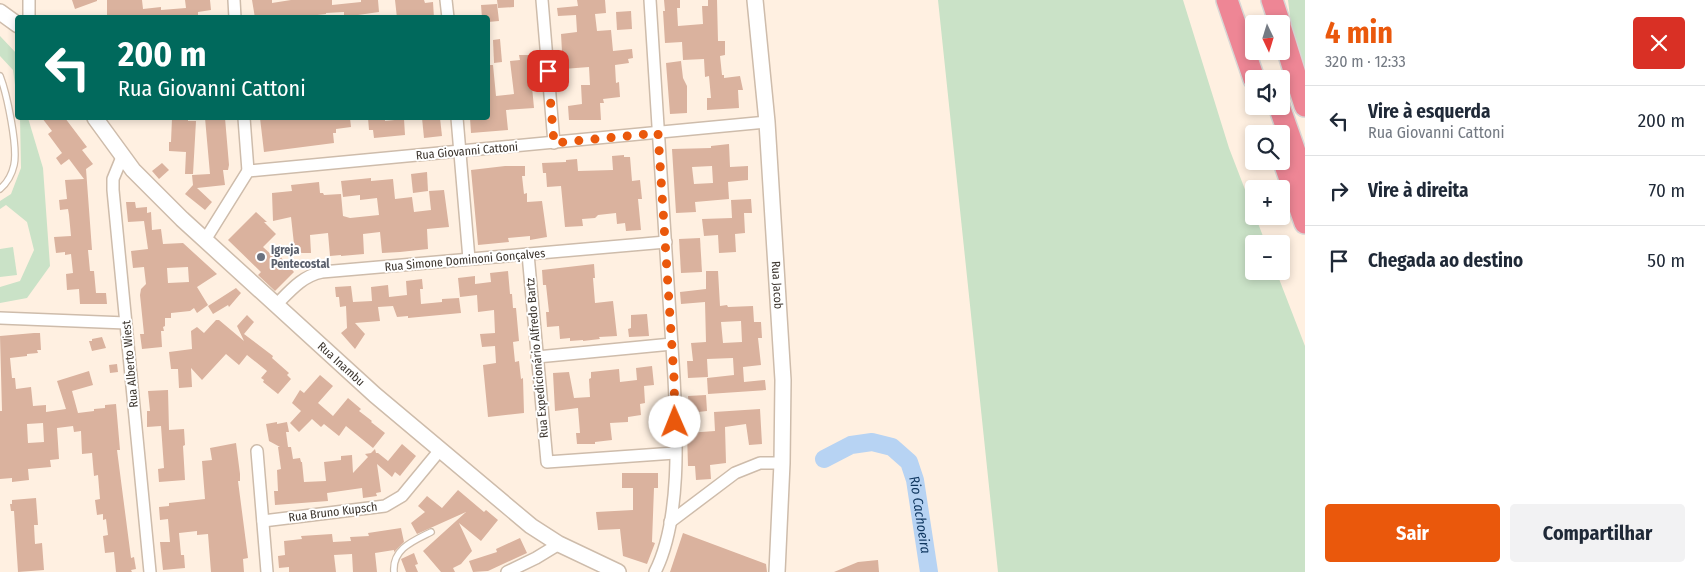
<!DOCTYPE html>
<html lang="pt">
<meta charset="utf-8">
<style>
:root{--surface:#fff;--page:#f2f2f3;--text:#1f2937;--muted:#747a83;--line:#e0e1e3;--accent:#ea580c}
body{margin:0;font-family:"Fira Sans Condensed",sans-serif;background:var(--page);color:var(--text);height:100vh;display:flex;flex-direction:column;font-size:19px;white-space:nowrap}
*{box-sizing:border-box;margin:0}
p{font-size:16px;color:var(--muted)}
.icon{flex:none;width:28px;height:28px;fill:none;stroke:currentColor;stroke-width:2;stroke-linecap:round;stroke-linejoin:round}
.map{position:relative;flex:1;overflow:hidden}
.side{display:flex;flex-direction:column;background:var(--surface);width:400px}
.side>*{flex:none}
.banner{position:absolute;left:15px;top:15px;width:475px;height:105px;border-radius:5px;box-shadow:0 2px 8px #0003;background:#00695c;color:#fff;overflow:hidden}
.needle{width:32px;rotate:176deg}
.tools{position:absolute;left:1245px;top:15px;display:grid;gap:10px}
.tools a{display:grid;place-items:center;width:45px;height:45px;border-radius:5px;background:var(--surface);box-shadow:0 2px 8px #0003;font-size:25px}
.pin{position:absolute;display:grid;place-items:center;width:42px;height:42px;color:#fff;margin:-21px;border-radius:10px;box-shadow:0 2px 8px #0006}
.me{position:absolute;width:55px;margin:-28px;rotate:359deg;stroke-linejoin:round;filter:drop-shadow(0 0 4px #0008)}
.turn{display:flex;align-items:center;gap:18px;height:105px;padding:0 20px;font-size:22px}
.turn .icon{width:65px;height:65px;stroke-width:2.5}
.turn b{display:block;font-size:35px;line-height:42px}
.round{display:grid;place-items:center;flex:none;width:52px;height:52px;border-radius:5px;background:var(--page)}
.head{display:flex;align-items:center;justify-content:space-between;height:85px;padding:0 20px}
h1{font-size:30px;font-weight:700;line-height:38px;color:var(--accent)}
.button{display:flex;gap:10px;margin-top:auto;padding:10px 20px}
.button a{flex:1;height:58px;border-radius:5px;background:var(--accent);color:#fff;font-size:20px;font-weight:700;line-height:58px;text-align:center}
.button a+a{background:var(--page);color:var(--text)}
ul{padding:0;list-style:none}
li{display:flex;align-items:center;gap:15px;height:70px;padding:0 20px;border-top:1px solid var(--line)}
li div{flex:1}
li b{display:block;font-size:19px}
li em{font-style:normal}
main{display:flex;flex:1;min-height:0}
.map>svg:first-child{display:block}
.green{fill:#cae2c7}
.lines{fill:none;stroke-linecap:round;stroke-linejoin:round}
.river{stroke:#b7d3f3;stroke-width:18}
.building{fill:#dab29e;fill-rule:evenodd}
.service-casing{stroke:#cebcab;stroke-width:8}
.minor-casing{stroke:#cebcab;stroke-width:14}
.tertiary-casing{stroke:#cebcab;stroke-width:18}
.motorway-casing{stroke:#d8d7d5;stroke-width:24}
.service{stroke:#fff;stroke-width:5.5}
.minor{stroke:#fff;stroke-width:11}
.tertiary{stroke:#fff;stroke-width:15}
.motorway{stroke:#ee8695;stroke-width:21}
.route{stroke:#ea580c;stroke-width:9;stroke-dasharray:0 16.2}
.worship-dot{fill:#6b7280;stroke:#fff;stroke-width:2}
.labels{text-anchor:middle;stroke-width:4;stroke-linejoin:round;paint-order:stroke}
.street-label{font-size:12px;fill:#3c352e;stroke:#fff}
.worship-label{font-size:12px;font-weight:bold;fill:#5b616d;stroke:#fff;text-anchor:start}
.water-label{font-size:14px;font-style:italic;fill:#0e365f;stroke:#fff}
</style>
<main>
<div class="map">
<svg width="1305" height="572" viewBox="0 0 1305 572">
<rect width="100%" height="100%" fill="#fff0e1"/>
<g class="green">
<path d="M938 0H1183L1229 148 1266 244H1254V271H1276L1305 346V572H998Z"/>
<path d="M1288 0H1305V76L1292 33Z"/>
<path d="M0 36 17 54V100L13 70 0 56Z"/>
<path d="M20 118H28L43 168 50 266 27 298 0 303V287L20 281 34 250 27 222 6 205 0 209V201L11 194 21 168Z"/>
<path d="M13 247 17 275 0 277V249Z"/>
</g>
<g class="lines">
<path class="river" id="s1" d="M824 459 851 445 872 442 892 447 909 462 915 480 929 572"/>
</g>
<g class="building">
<path d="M72 0H97V1L75 9Z"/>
<path d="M107 0H142L143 9 161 7V10L186 8 185 0H210L211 10 198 12V18L107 17Z"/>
<path d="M252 0H272V3L291 0H332V5L361 2V0H378L379 12 344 17V12L326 13V14L309 16V18H293V15L273 18H255Z"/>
<path d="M395 0H424L425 3 433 2 434 18H397Z"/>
<path d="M497 0H514V7L498 8Z"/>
<path d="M577 0H605L606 13 595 14 597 31 611 30 613 51 632 49 633 58 628 59 629 63 615 65 616 83 619 82 620 97 603 99 604 103H600L601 120H569L568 106 582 104 581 85H590L589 67 563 69 561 34 577 32 576 15 558 16 557 8 578 6Z"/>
<path d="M664 0H680V8H677L678 26 703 24 702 6H708V0H717L718 41H725V55L720 56 722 75H724V78L740 76 743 90H738L739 108 707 110V98H711L709 76 705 77 704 59 683 60 682 42 665 43 663 11H665Z"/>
<path d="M497 4 499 21 488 22V18H482L481 5Z"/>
<path d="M631 11 632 29 617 30 616 12Z"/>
<path d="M500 39 502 62 494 63 493 40Z"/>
<path d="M519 55H529L534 108 506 110 508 130 471 133 470 118H488V65H493L496 96 514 94 510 61 520 60Z"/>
<path d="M681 61 683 78 687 86V113L670 114 666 63Z"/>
<path d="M42 118H65L87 147 82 150 93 164 86 169 92 250H88L90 271H94L96 293H106L107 304H80L79 289 67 290 66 274 73 273 71 254 65 255V252L56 253 54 237 71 236 69 215 68 209 60 210 59 200 67 199 65 180 84 179 69 159 61 165 56 158 62 153 48 134 52 131Z"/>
<path d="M172 118H188V121H196L193 174H185L186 152 169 151V142H171Z"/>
<path d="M205 118H225L229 165 228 170H223L225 185 197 188 212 202 205 210 185 194 193 185 192 175 210 174Z"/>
<path d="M260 118H350L351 127 336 129V133H333L334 143 264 152Z"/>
<path d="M368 118H385V121L404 119 405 135 374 138 373 130H369Z"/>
<path d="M422 118H440L442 136 424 138Z"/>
<path d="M729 144 730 167 748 166V180L728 182 729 199 695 202 696 212 676 213 672 149 711 148V146ZM712 166 713 183 694 184 692 167Z"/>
<path d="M624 155V157H630L632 181 640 180 642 199H638L641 230 626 231 625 223 617 224 616 213 598 215 595 218 582 219 583 226 565 227 561 186 547 187 546 173H543L542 163 566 162V160L577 159 578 171 613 170 612 156Z"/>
<path d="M162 163 169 170 159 179 152 171Z"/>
<path d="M505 166H525V176H522L524 194 527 193V202L542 201 547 237 530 240V236L508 238 509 242 478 245 471 170Z"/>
<path d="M427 172 428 191 413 193 411 174Z"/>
<path d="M371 178V181L393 179 395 199 412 197 414 212 431 210 429 191 444 190 449 227 427 229 428 249 400 252 382 253 380 232 363 234 364 254 341 256V255L330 256 328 233 310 235 311 253H295L291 217 273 221 272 193 292 191 291 185 319 182 320 193H323L324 195 341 194 343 216 350 218 379 215 377 198 360 200V195L343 197 341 181Z"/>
<path d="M751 199 752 213H744L745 233 735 234 736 252 719 253 718 235 704 236 702 219 732 218 731 200Z"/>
<path d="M126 202H135L136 208 147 207V213L151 212 152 230 161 229 163 244 183 243 217 274 197 287 208 305 197 313 194 308 190 311 171 313V318H165V326L163 327 164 331H161L162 347 142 349 140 334H144L140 295 141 289 146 284 144 267 133 268 131 251 148 249 144 221 128 222ZM188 267 189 282 168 283 167 268Z"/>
<path d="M256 212 267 222H264L276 234 263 247 275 258 278 254 294 272 275 291 258 275 261 272 228 240Z"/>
<path d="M700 238 702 272 681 273 679 239Z"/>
<path d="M594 264 595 278H593L595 303 613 301 617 336 599 337 600 339 583 341V340L570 341V338L560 339 559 326 547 327 546 312H549L546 285H543L542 270Z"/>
<path d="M508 271 510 294H512L513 308H516L519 341 513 342 515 362 519 361 521 379 523 378 524 413 488 417 483 365 496 363 495 346 482 347 480 334 495 333 494 310 478 312 477 295 460 297 458 278 475 276V284L491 282 490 273Z"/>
<path d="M706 271H718L720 306 727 305 728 307 753 306 754 322H761L762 338H758L761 365 743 367 744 382 765 380 766 390 708 394 707 378 734 375 733 358 707 359 708 377 688 378 687 361H693L691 343 706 342 705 302 681 304 680 292 706 289ZM741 321 742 342 723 343 721 322Z"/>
<path d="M422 279 423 289H420L421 304 442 302V299L459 298 461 313 408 318V316L397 317 393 306 378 307 380 321 355 323 365 334 355 349 341 333 347 328 346 306 340 307 339 297H336L335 287 351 286 353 302 372 301 371 287 388 285 389 297 407 295 406 281Z"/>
<path d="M236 288 241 293 229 307 228 305 213 314 208 306Z"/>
<path d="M647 314 649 336 629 337 628 329 631 328V315Z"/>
<path d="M247 315 254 322 244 334 273 356 272 358 289 373 287 375 291 379 278 394 263 382 264 380 261 378 267 371 247 355 239 365 226 354 202 380 191 368 192 387 179 388 178 369H171L169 352 192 349 191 331 197 327 204 333 216 320H219L244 341 237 326Z"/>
<path d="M34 333H40L41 350H37L38 353 27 354V356L10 358 12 378H15L16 389 31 387 33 406 46 405V412L66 409 57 381 89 371 93 385 72 391 78 413 94 411V409L105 408V405L116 404 120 450H117L131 558 134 557 136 569 131 570 132 572H116L114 552 105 553 103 536 108 535 106 519 103 520V514L97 515 95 500 100 499 98 475 94 476 92 453 82 454 81 431 74 432 73 426 57 428 59 459 50 460 51 467 28 469 29 480 12 482V478L0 479V411H2L0 336ZM43 423 44 442 28 443 27 424Z"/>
<path d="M102 337 106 348 92 351 89 341H92V339Z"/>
<path d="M117 364 118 372 110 373 109 365Z"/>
<path d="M652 366 654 385 644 386 645 403 640 404 641 415 628 417V422L610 423 612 440 595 442V444H577L576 433H580L578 408 555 411 553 373 569 372 574 398 590 397 589 379 591 378V372L619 369 620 382 637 380 636 368Z"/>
<path d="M320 375 333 386 318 403 333 416 348 398 361 409 359 411 372 421 371 422 385 433 373 448 346 426 339 436 324 424 321 427 312 419 299 432 290 423 301 411 292 403 300 390 304 393Z"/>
<path d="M168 390 169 430 184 429 185 445 183 446 185 480 159 482 158 469 164 468 161 426 147 427V411H150L148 391Z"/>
<path d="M706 395 707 411 689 413 688 396Z"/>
<path d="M760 409 762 444 749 445 746 424 725 427 726 463 710 465 711 479 696 480 695 466H688L687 433 715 431 714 412Z"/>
<path d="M277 422V424L287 422 289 432H286L288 447H291L293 459 300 458 301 462H302L304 482 326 481 324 462 341 460V456L352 455 353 473 368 457 365 454 371 453 375 449 376 453H378L388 461 402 444 416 456 400 476 395 472 392 477 377 464 381 492 376 493 377 496 363 498 362 488 327 493 328 501 275 505 274 491H278L277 470 281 469 278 447H280L269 441 266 424Z"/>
<path d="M236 443 240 474V481H238L248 558 243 559 244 572H211L208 534 197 535V531L179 533 181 555H184L185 568 163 570 160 542H170L168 519 160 520 159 507 169 506V503L205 499 202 461 212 460 210 448Z"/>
<path d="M622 473H658V488H654L652 542 655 543 647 564 623 556 620 529 598 530 596 512 633 510V488H622Z"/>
<path d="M458 490 484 512 486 510 498 520 481 541 459 523 472 551 461 564 453 568 455 572H441L423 551 466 512 417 534 411 523 425 512 418 506 427 496 442 508Z"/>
<path d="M36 498 38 525H34L35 544 42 543 44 570 18 572 14 511H11L10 504H12V500Z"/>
<path d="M401 528 404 542 394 552V550L375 553 377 572H353L352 554 334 555 336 572H289V567L279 568 278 556 285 555 284 541 302 539 301 536 332 534 333 542 351 541 350 537 369 536 368 533Z"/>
<path d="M683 533 766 564 767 572H670Z"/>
<path d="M520 538 527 553 488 571 473 572 469 561 497 552 496 549Z"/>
<path d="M414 553 418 564 415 565 418 572H406L401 559Z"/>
<path d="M878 560 879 572H834L858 562Z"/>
</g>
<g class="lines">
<defs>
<g id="service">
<path d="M0 76C7 94 18 147 14 165 12 174 7 183 0 189"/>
<path d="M394 572C392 549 413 541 431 532"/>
</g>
<g id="minor">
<path d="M234 0 235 18"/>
<path d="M446 0 448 18"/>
<path d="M542 0 554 143"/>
<path d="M650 0 674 378C677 435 681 521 655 572"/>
<path d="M29 18V0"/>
<path d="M244 118 248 171"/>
<path d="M457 118 469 259"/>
<path d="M122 157 113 179V190L150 572"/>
<path d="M205 240 248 171 767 122"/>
<path d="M528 254 547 462 675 453"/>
<path d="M276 305C290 291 302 276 322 272L666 242"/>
<path d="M0 318 126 323"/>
<path d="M537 357 672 344"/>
<path d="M257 451 267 572"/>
<path d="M263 521 385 506 402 496 440 450"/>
<path d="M670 522 735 473 760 463H782"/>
<path d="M507 572 536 558 559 544"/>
</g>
<g id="tertiary">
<path id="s2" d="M755 0 767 122 783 380 782 463 777 572"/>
<path d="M0 12 18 25"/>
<path id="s3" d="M95 118 133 170 182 219 375 395 531 526 559 544 618 572"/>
</g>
<g id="motorway">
<path d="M1227 0 1254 79"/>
<path d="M1272 0 1280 24"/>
<path d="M1281 29 1305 106"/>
<path d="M1279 106 1305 180"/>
<path d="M1284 162 1305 223"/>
</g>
</defs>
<use href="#service" class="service-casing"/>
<use href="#minor" class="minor-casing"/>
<use href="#tertiary" class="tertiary-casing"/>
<use href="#motorway" class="motorway-casing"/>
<use href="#service" class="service"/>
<use href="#minor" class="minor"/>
<use href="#tertiary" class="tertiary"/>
<use href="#motorway" class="motorway"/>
</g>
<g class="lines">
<path class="route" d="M548 71 554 143 658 133 674 378 675 422"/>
</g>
<circle class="worship-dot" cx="261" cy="257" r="5"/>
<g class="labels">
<g class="street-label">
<text transform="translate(467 151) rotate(-5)" y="4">Rua Giovanni Cattoni</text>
<text transform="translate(465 260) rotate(-5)" y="4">Rua Simone Dominoni Gonçalves</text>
<text dy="4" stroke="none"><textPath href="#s2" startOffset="286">Rua Jacob</textPath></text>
<text transform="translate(537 358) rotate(-95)" y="4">Rua Expedicionário Alfredo Bartz</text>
<text dy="4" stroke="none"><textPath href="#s3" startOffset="349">Rua Inambu</textPath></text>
<text transform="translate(130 364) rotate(-95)" y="4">Rua Alberto Wiest</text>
<text transform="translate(333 512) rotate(-7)" y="4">Rua Bruno Kupsch</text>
</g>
<g class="worship-label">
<text x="271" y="254">Igreja<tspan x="271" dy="14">Pentecostal</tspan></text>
</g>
<g class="water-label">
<text dy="5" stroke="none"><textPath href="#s1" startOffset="149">Rio Cachoeira</textPath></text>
</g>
</g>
</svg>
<div class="tools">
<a><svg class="needle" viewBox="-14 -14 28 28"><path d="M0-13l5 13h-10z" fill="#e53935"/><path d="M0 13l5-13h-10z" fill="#747a83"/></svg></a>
<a><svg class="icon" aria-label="sound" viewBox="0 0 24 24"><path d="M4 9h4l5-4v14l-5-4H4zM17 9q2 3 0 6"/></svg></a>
<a><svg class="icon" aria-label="search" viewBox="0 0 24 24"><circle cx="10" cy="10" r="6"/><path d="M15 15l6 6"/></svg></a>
<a>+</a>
<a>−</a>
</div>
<div class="pin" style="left:548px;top:71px;background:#d93025"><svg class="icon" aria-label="arrive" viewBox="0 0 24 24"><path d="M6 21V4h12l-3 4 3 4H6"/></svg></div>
<svg class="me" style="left:675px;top:422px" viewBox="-20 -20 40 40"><circle r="19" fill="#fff"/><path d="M0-13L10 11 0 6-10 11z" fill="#ea580c"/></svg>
<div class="banner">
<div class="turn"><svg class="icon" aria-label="left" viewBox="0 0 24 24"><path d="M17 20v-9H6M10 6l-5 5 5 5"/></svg><div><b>200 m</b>Rua Giovanni Cattoni</div></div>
</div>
</div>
<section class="side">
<div class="head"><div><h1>4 min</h1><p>320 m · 12:33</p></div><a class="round" style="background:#d93025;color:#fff"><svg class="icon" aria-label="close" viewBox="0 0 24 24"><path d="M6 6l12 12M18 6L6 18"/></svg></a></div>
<ul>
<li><svg class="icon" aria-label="left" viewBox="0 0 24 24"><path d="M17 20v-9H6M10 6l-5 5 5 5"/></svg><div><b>Vire à esquerda</b><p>Rua Giovanni Cattoni</p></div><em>200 m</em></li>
<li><svg class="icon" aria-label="right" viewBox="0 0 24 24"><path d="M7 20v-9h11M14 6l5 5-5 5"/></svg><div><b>Vire à direita</b></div><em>70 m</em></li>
<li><svg class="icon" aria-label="arrive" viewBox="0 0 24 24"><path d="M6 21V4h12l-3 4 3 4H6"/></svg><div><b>Chegada ao destino</b></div><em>50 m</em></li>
</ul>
<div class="button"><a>Sair</a><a>Compartilhar</a></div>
</section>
</main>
